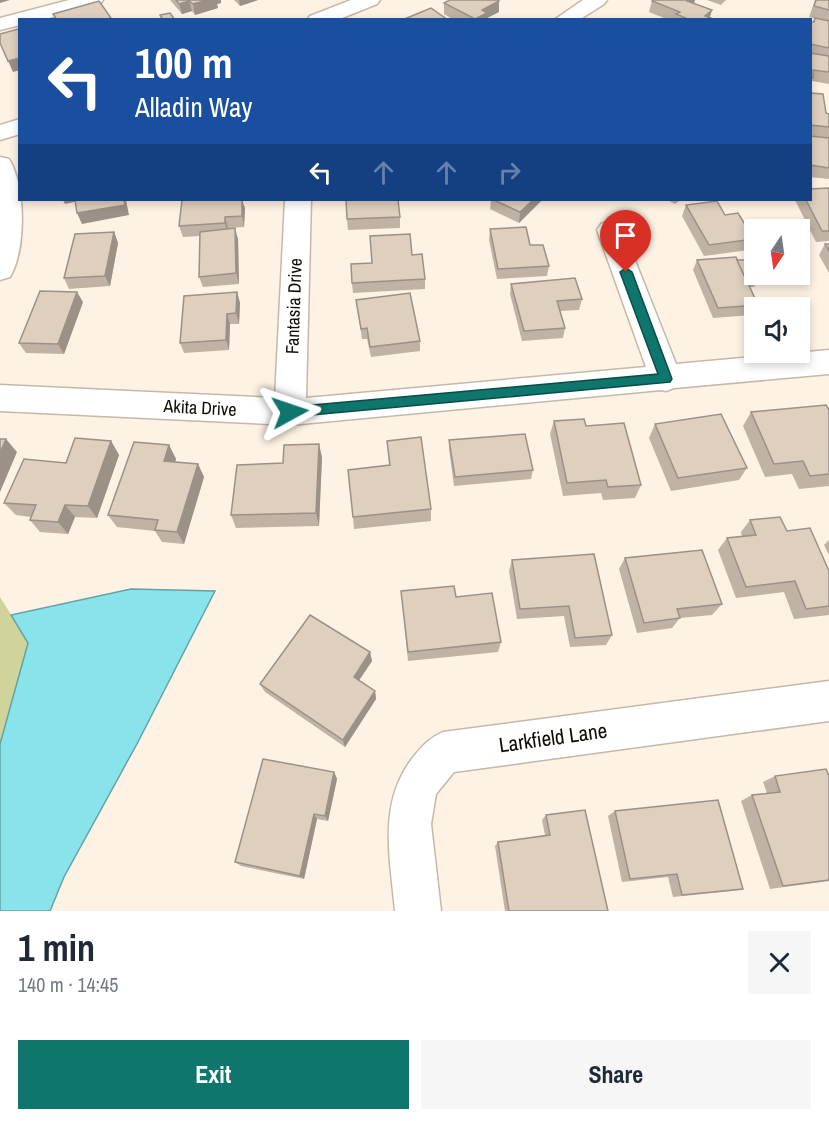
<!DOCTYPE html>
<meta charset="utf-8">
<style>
:root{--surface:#fff;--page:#f6f6f7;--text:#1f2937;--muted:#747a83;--accent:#0f766e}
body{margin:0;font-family:"Archivo Narrow",sans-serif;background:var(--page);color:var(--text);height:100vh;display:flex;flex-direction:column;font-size:22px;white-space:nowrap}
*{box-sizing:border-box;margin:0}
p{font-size:20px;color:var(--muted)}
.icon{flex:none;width:33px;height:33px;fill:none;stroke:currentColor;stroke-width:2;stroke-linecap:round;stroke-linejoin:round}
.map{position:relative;height:911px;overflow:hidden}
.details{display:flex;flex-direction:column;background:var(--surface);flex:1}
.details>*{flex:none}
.top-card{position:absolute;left:18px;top:18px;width:794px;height:183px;border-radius:0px;box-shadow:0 3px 9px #0003;background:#1a4fa0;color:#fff;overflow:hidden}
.needle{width:39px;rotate:193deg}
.tools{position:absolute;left:744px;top:219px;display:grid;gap:12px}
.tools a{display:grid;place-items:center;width:66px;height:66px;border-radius:0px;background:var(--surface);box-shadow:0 3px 9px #0003;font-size:30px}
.pin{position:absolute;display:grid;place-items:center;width:51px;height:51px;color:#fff;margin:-62px -26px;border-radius:50% 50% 50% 0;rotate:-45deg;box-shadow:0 0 6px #0007}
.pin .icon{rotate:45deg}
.me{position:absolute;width:66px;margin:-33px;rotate:85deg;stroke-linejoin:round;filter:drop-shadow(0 0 4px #0008)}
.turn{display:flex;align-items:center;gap:21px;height:126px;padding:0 18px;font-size:27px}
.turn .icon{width:78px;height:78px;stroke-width:2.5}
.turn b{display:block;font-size:42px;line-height:51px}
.lanes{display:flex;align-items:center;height:57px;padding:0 18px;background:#0003;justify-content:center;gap:30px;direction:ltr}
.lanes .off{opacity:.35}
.round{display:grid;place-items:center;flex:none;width:63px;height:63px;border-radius:0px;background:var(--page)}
.head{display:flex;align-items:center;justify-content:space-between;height:102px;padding:0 18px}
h1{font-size:36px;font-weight:700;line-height:45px}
.button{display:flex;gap:12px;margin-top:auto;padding:12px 18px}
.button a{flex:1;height:69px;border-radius:0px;background:var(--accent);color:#fff;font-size:24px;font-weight:700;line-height:69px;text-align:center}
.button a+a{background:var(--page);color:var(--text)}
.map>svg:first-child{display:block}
.green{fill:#d0d49a}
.water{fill:#88e3ea;stroke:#64a2a6;stroke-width:1.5}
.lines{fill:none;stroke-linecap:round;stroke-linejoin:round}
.minor-casing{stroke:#c5b8a7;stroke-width:3}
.minor{fill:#fff;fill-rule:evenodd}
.wall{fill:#c0b2a4}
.shaded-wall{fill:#9c9186}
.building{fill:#dfcfbf;stroke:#9c9186;stroke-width:1.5}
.route{fill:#0f766e;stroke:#0a4d48;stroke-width:1.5}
.labels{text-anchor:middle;stroke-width:6;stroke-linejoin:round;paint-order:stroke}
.street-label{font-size:18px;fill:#100c06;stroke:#fff}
.near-street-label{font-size:21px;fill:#100c06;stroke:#fff}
</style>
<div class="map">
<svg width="829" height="911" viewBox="0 0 829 911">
<rect width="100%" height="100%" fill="#fdf2e3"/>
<path class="green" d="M0 597 28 642 0 744Z"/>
<path class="water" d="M131 589 215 591 138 742 64 877 50 911H0V744L28 643 11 615Z"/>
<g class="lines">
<defs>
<g id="minor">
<path d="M69 0H103L100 4 42 20H20V25L0 30V18Z"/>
<path d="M351 0H380L377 4 337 20H307L310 16Z"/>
<path d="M583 0H607L604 4 579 20H554Z"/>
<path d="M20 119V134L0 140V125Z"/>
<path d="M0 157 9 159C26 186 26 250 10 277L0 280Z"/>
<path d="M285 200H311L306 398 646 367 597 230 601 224 610 221 619 224 623 230 676 364 829 350V374L674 388 666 391 661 390 290 425 0 411V385L275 398Z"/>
<path d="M829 681V721L454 772 436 794 431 824 441 911H395C390 856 377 801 415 755 424 744 430 738 443 732Z"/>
</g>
</defs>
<use href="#minor" class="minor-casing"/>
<use href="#minor" class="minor"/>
</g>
<g class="wall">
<path d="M170 0H221V3L217 4 218 8 195 15 192 11 182 14Z"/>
<path d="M234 0H258L240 6Z"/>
<path d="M707 0H726L721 5Z"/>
<path d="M815 0H829V84L812 81 810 85V22H813L815 18 816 19 809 17Z"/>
<path d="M652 1 694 4 712 10 709 18 710 20H669L649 12Z"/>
<path d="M444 3 499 12 487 18 486 20H454L444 14Z"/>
<path d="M810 93 826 113 829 114V179L810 177Z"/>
<path d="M829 188V241L816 242 795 200H810Z"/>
<path d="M491 200H542L519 223 490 209Z"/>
<path d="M667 200H681L675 204Z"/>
<path d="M686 205 725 215 754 239 749 250 704 256 682 216Z"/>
<path d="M245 208 244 227 228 228 238 239 239 284 203 287 199 277 200 236 183 237 179 226Z"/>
<path d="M400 217V228L348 230 347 219Z"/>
<path d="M490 229 530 245 549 266 547 276 497 279 489 240Z"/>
<path d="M114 232 118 243 110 286 69 289 64 278Z"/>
<path d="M825 244H829V273L819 255Z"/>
<path d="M697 260H737L757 282 754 287H750L758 305 756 308H754V311L752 315 713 318 693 270Z"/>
<path d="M371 263 425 279V289L353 293 352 283Z"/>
<path d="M511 284 582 299 579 310 560 311 565 328 563 338 522 341 510 294Z"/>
<path d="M237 292 240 303 239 324H230L229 350 184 353 180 343Z"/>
<path d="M356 300 420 341V351L371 357 367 339H362Z"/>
<path d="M83 302 64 354 26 353 19 343Z"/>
<path d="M829 410V486L799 489 792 474 765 477 743 426 751 412Z"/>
<path d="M554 421 586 426 641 485 635 498 603 500 601 493 563 496 550 434Z"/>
<path d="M655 424 747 468 739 480 671 491 649 438Z"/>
<path d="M449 440 533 470 531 479 454 486 449 449Z"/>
<path d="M111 441 119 455 97 518 75 517 68 534 40 532 30 520 31 517 16 515 4 503 66 463Z"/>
<path d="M387 441 431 509V521L354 529 353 517 389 465Z"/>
<path d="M169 445 176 459 175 462 198 464 204 477 184 544 162 542 155 531 117 527 108 515Z"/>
<path d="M322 457 319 526 236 528 231 515 283 463Z"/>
<path d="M750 520 787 531 829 571V615L794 619 784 592 736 598 718 550 727 538 742 536 741 532Z"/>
<path d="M829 540V555L824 545Z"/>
<path d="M625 558 722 604 712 615 680 618 672 628 637 633 619 569Z"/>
<path d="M512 560 612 635 606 645 570 647 564 616 517 619 509 571Z"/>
<path d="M401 591 456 597 501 642 498 652 408 661Z"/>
<path d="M370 652 372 661 359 680 375 691 376 699 345 747 265 692 260 684Z"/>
<path d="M334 772 337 779 328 821 317 819 304 879 241 866 235 862Z"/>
<path d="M775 776H829V881L770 889 741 801 752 795 767 793 763 782Z"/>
<path d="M615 811 743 889 732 891 673 897 668 877 622 882 608 816Z"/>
<path d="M546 815 608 911H505L495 846 498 842 545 835 542 820Z"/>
</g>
<g class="shaded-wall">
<path d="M0 0H10L0 3Z"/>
<path d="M207 0H221V3L217 4 218 8 195 15 193 4Z"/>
<path d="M239 0H258L240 6Z"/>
<path d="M688 0H695L694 4 687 1Z"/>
<path d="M189 1 192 11 182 14 179 4Z"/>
<path d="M499 1V12L487 18 486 20H475L482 10Z"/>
<path d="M712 10 709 20 705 16Z"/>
<path d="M20 58V70L13 72 8 61Z"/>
<path d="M63 200H79V201L65 204Z"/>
<path d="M124 200H126L129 215 82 224 77 213Z"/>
<path d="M242 200 245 208 244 227 242 216Z"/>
<path d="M533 200H542L519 223 520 212Z"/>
<path d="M225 217 228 228V234L225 223Z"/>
<path d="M235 228 238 239 239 284 236 273Z"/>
<path d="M114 232 118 243 110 286 105 276Z"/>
<path d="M77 292 83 302 64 354 58 344Z"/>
<path d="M237 292 240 303 239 324 236 313Z"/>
<path d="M227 314 230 324 229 350 226 340Z"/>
<path d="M6 439 17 452 0 492V453Z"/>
<path d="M111 441 119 455 97 518 88 506Z"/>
<path d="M319 444 322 457 319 526 316 513Z"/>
<path d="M169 445 176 459 171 474 164 461Z"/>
<path d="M198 464 204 477 184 544 177 532Z"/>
<path d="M65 505 75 517 68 534 58 522Z"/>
<path d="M370 652 372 661 356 685 354 677Z"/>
<path d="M375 691 376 699 345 747 343 740Z"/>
<path d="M334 772 337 779 328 821 325 816Z"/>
<path d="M314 814 317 819 304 879 300 876Z"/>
</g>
<g class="building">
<path d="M176 0H207L193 4 189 1 179 4Z"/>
<path d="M450 0H497L499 1 482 10 487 13 475 19 444 3Z"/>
<path d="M653 0H688L687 1 712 10 705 16 711 18 709 20H690L676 14 680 12 652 1Z"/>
<path d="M816 0H829V10L814 6Z"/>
<path d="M99 1 111 18 103 20H57L53 14Z"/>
<path d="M431 8 448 20H402Z"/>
<path d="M170 13 175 20H163L160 15Z"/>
<path d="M815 18 829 21V48L810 44V22H814Z"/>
<path d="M18 29 20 32V58L8 61 0 43V34Z"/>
<path d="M810 53 829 56V72L813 70V78L810 77Z"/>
<path d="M810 93 823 94 826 113 829 114V127L810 125Z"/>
<path d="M810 136 829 138V168L810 165Z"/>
<path d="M829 188V231H822L806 200H810V189Z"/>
<path d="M75 200H124L125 205 77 213Z"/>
<path d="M182 200H242V216L225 217V223L179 226Z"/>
<path d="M346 200H398L400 217 347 219Z"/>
<path d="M494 200H533L520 212Z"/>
<path d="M717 201 725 215 738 213 754 239 709 245 686 205Z"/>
<path d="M526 227 530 245H543L549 266 498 269 490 229Z"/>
<path d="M235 228 236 273 199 277 200 232Z"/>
<path d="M114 232 105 276 64 278 75 234Z"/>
<path d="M410 234 412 255 422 254 425 279 352 283 351 264 372 263 370 236Z"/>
<path d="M825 244H829V251Z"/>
<path d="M736 257 758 305 718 308 697 260Z"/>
<path d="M737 260H748L757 282H747Z"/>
<path d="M575 278 582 299 557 301 565 328 524 331 511 284Z"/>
<path d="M40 291 77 292 58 344 19 343Z"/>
<path d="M237 292 236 313 227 314 226 340 180 343 184 296Z"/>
<path d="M410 293 420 341 370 347 367 328 361 329 356 300Z"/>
<path d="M826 405 829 410V474L810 476 803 461 774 464 751 412Z"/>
<path d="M721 414 747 468 678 478 655 424Z"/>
<path d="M584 419 586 426 624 423 641 485 608 487 606 480 567 483 554 421Z"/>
<path d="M525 434 533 470 455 477 449 440Z"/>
<path d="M421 437 431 509 353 517 348 470 390 465 387 441Z"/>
<path d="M75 438 111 441 88 506 65 505 58 522 30 520 36 505 4 503 24 459 66 463Z"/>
<path d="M0 439H6L0 453Z"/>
<path d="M134 442 169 445 164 461 198 464 177 532 155 530 158 520 108 515Z"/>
<path d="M319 444 316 513 231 515 237 465 283 463 284 445Z"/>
<path d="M780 517 787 531 810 528 829 571V606L806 609 795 581 746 587 727 538 756 535 750 520Z"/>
<path d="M702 550 722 604 677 609 680 618 644 623 625 558Z"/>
<path d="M594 554 612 635 575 638 569 606 520 609 512 560Z"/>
<path d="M454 586 456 597 492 593 501 642 408 652 401 591Z"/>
<path d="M310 615 370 652 354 677 375 691 343 740 260 684Z"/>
<path d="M263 759 334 772 325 816 314 814 300 876 235 862Z"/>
<path d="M826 769 829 776V880L783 886 752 795 780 792 775 776Z"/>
<path d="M718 800 743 889 682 895 677 874 630 879 615 811Z"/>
<path d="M585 810 608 911H509L498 842 550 835 546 815Z"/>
</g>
<path class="route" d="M626 268 632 272 672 379 670 382 290 417 284 412 290 407 658 374 620 272Z"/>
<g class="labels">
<g class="street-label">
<text transform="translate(294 306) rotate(-88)" y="6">Fantasia Drive</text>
<text transform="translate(200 408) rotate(3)" y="6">Akita Drive</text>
</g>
<g class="near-street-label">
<text transform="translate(553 738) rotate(-8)" y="7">Larkfield Lane</text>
</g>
</g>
</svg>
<div class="tools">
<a><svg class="needle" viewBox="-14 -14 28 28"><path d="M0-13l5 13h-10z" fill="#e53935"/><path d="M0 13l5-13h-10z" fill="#747a83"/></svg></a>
<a><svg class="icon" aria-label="sound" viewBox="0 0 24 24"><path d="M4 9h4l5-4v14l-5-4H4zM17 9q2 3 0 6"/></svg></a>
</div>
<div class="pin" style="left:626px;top:272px;background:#d93025"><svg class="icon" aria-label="arrive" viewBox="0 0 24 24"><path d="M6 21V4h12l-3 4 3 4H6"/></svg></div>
<svg class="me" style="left:290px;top:412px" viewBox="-20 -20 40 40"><path d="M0-17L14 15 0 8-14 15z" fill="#0f766e" stroke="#fff" stroke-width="4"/></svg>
<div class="top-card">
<div class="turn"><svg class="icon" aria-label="left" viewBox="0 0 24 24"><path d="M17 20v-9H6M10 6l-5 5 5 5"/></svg><div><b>100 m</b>Alladin Way</div></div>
<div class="lanes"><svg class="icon" aria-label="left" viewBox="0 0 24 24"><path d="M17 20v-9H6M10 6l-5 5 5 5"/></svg><svg class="icon off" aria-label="ahead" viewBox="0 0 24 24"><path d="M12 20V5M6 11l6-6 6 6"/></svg><svg class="icon off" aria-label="ahead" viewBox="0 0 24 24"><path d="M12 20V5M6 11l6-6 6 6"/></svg><svg class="icon off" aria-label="right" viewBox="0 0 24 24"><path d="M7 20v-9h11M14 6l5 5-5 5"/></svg></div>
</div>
</div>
<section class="details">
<div class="head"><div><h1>1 min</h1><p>140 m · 14:45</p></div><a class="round"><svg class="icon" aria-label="close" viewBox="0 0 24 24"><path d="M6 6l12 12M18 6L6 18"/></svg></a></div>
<div class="button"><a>Exit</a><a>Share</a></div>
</section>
